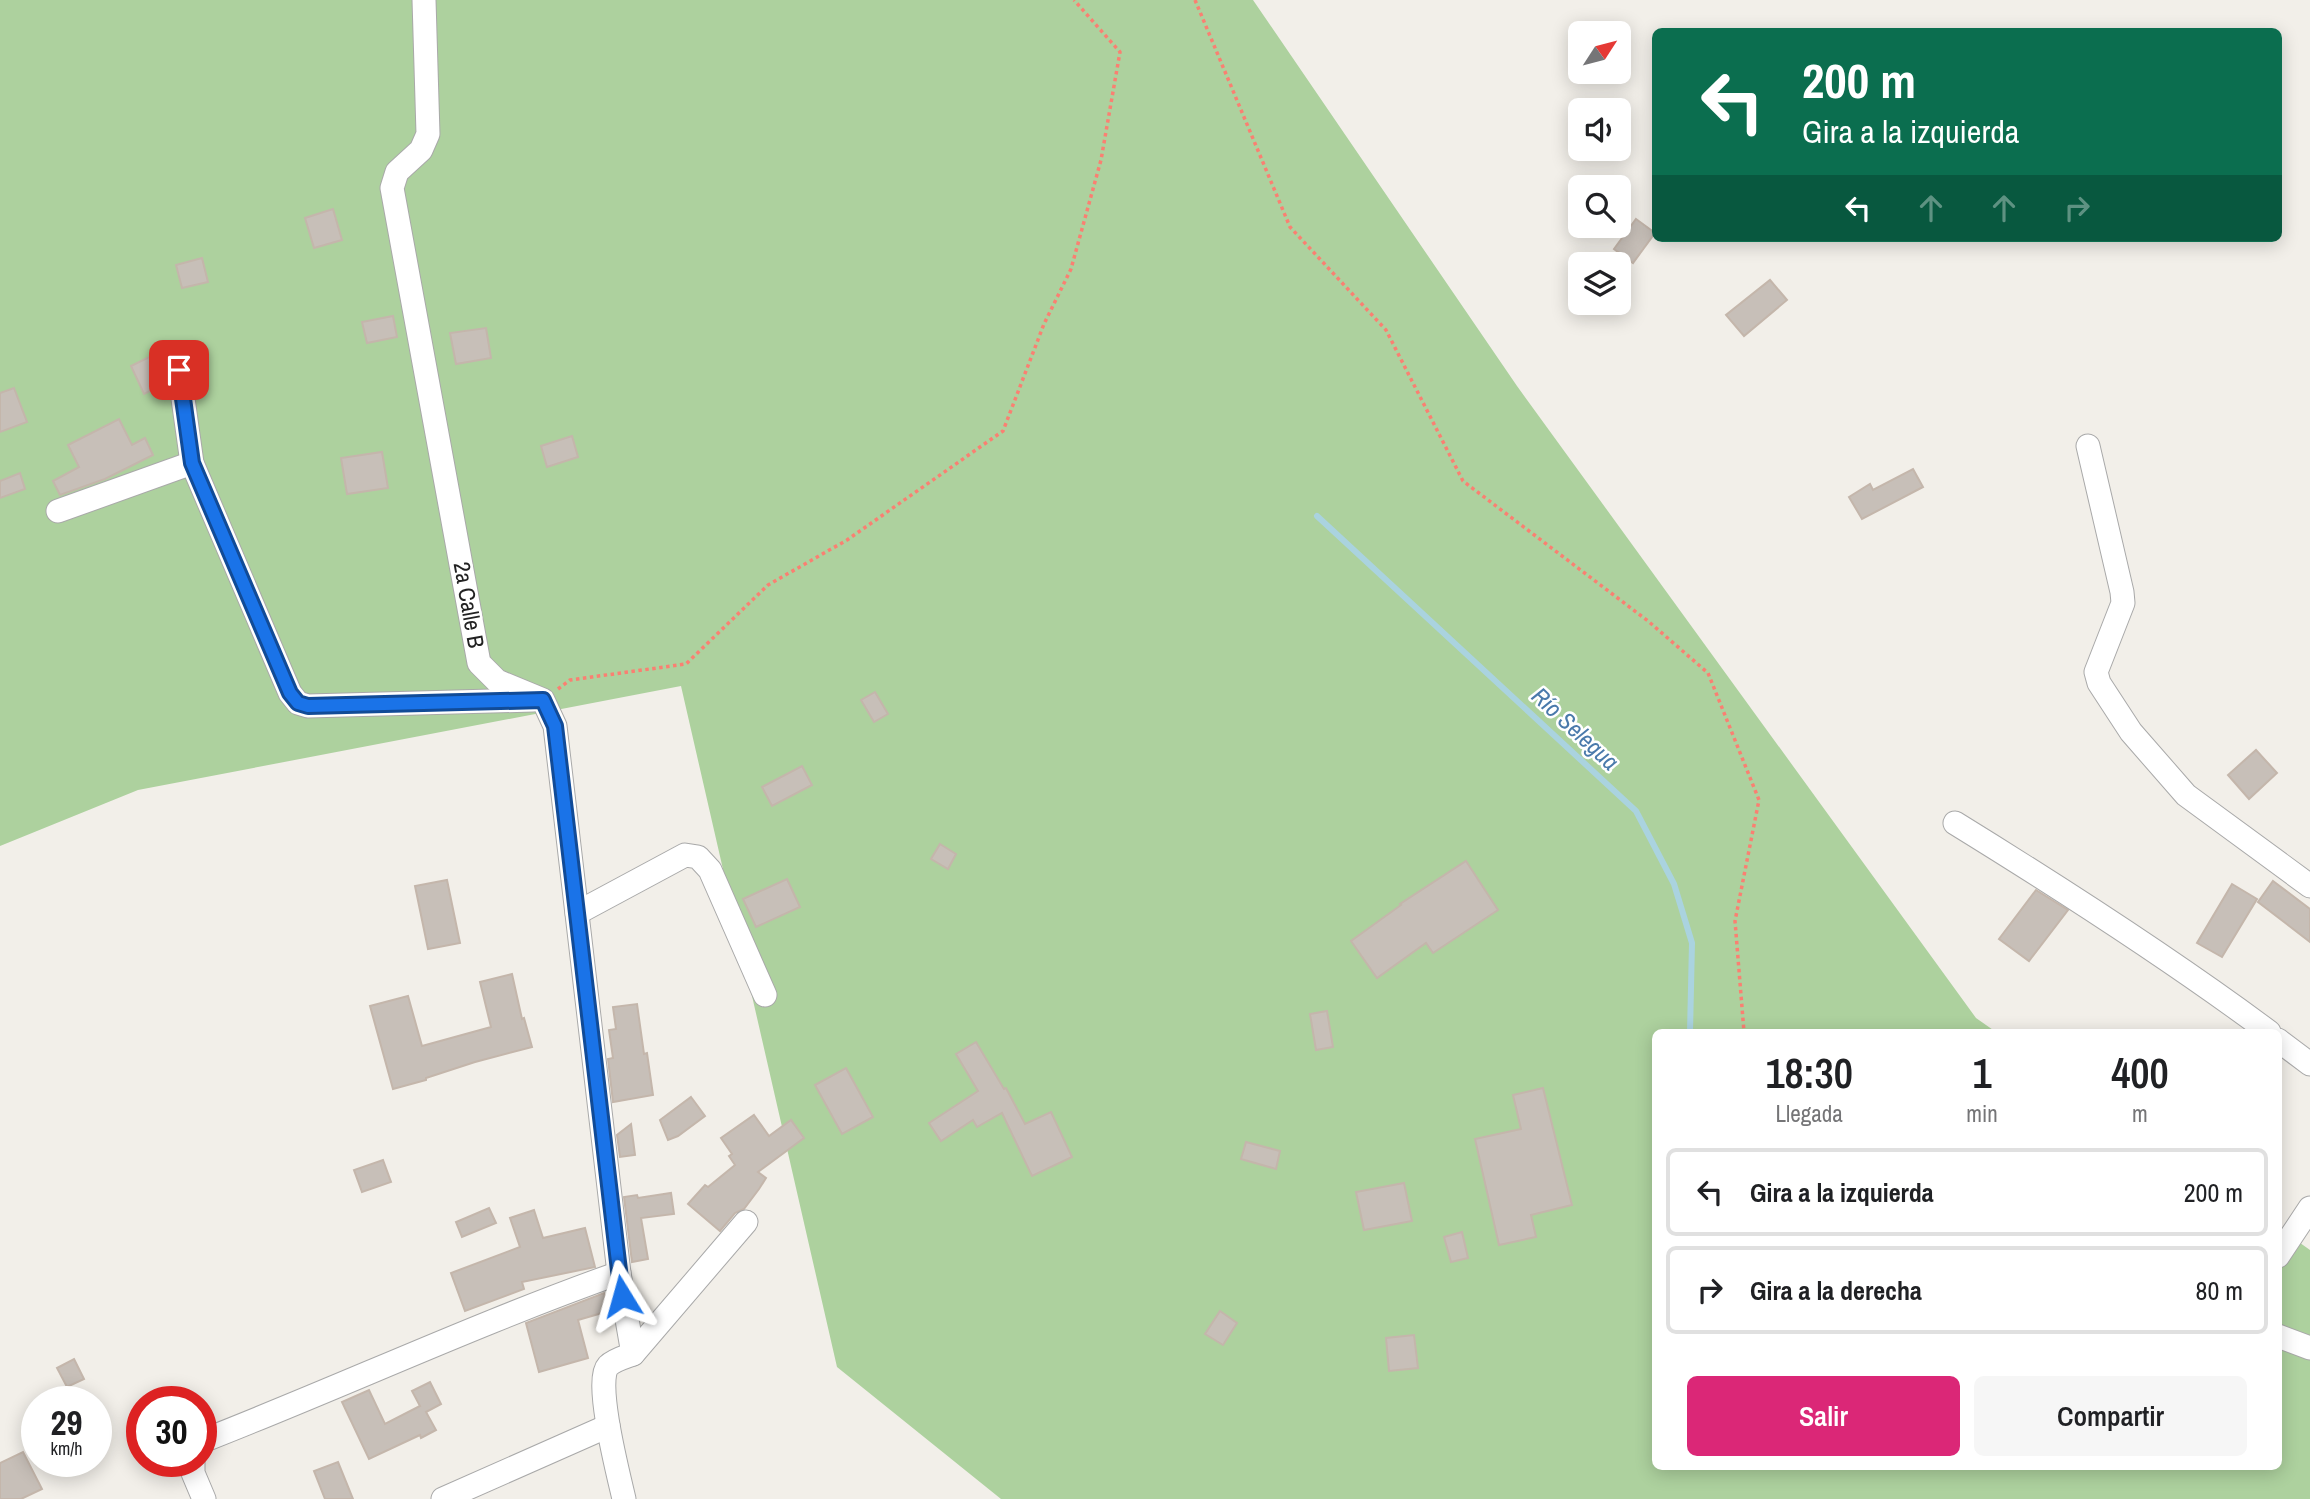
<!DOCTYPE html>
<html lang="es">
<meta charset="utf-8">
<style>
:root{--surface:#fff;--page:#f6f6f6;--text:#202124;--muted:#757577;--line:#e0e0e0;--accent:#db2777}
body{margin:0;font-family:"Archivo Narrow",sans-serif;background:var(--page);color:var(--text);height:100vh;display:flex;flex-direction:column;font-size:26px;white-space:nowrap}
*{box-sizing:border-box;margin:0}
p{font-size:23px;color:var(--muted)}
.icon{flex:none;width:38px;height:38px;fill:none;stroke:currentColor;stroke-width:2;stroke-linecap:round;stroke-linejoin:round}
.map{position:relative;flex:1;overflow:hidden}
.panel{position:absolute;left:1652px;top:1029px;width:630px;height:441px;display:flex;flex-direction:column;background:var(--surface);border-radius:10px;box-shadow:0 4px 18px #0003}
.panel>*{flex:none}
.hud{position:absolute;left:1652px;top:28px;width:630px;height:214px;border-radius:10px;box-shadow:0 4px 18px #0003;background:#0b6e4f;color:#fff;overflow:hidden}
.needle{width:46px;rotate:54deg}
.controls{position:absolute;left:1568px;top:21px;display:grid;gap:14px}
.controls a{display:grid;place-items:center;width:63px;height:63px;border-radius:10px;background:var(--surface);box-shadow:0 4px 18px #0003;font-size:35px}
.speed{position:absolute;left:21px;top:1386px;display:flex;gap:14px;font-size:35px;font-weight:700;text-align:center}
.speed>*{display:grid;place-content:center;width:91px;height:91px;border-radius:50%;background:var(--surface);box-shadow:0 4px 18px #0003;line-height:1}
.speed small{font-size:18px;font-weight:400}
.speed .limit{border:10px solid #d22;background:#fff;color:#111}
.pin{position:absolute;display:grid;place-items:center;width:60px;height:60px;color:#fff;margin:-30px;border-radius:14px;box-shadow:0 4px 10px #0006}
.me{position:absolute;width:77px;margin:-38px;rotate:352deg;stroke-linejoin:round;filter:drop-shadow(0 0 5px #0008)}
.turn{display:flex;align-items:center;gap:24px;height:147px;padding:0 35px;font-size:32px}
.turn .icon{width:91px;height:91px;stroke-width:2.5}
.turn b{display:block;font-size:49px;line-height:60px}
.lanes{display:flex;align-items:center;height:66px;padding:0 35px;background:#0003;justify-content:center;gap:35px;direction:ltr}
.lanes .off{opacity:.35}
.eta{display:flex;justify-content:space-evenly;align-items:center;height:119px;text-align:center}
.eta b{font-size:42px;font-weight:600;line-height:49px}
.button{display:flex;gap:14px;margin-top:auto;padding:14px 35px}
.button a{flex:1;height:80px;border-radius:10px;background:var(--accent);color:#fff;font-size:28px;font-weight:600;line-height:80px;text-align:center}
.button a+a{background:var(--page);color:var(--text)}
ul{padding:0;list-style:none}
li{display:flex;align-items:center;gap:21px;height:88px;margin:0 14px 10px;padding:0 21px;border:4px solid var(--line);border-radius:10px}
li div{flex:1}
li b{display:block;font-size:26px}
li em{font-style:normal}
.map>svg:first-child{display:block}
.forest{fill:#add19e}
.lines{fill:none;stroke-linecap:round;stroke-linejoin:round}
.stream{stroke:#aad3df;stroke-width:6}
.building{fill:#c7bfb8;stroke:#c4b6ab;stroke-width:2}
.minor-casing{stroke:#a9a9a9;stroke-width:25}
.path{stroke:#fa8072;stroke-width:3.5;stroke-dasharray:3.5 3.5;stroke-linecap:butt}
.minor{stroke:#fff;stroke-width:23}
.route-casing{stroke:#114b97;stroke-width:18}
.route{stroke:#1a73e8;stroke-width:12}
.labels{text-anchor:middle;stroke-width:5;stroke-linejoin:round;paint-order:stroke}
.street-label{font-size:23px;fill:#222;stroke:#fff}
.water-label{font-size:24px;font-style:italic;fill:#4a7aab;stroke:#fff}
</style>
<div class="map">
<svg width="2310" height="1499" viewBox="0 0 2310 1499">
<rect width="100%" height="100%" fill="#f2efe9"/>
<path class="forest" d="M0 0H1253L1517 386 1976 1018 1996 1032H1656V1466H2278L2279 1228 2310 1250V1499H1001L837 1367 681 686 138 790 0 846Z"/>
<g class="lines">
<path class="stream" d="M1317 516 1636 811 1674 884 1692 943 1690 1032"/>
</g>
<g class="building">
<path d="M333 209 342 240 314 248 305 218Z"/>
<path d="M1636 219 1655 233 1633 263 1614 249Z"/>
<path d="M202 258 208 282 182 288 176 265Z"/>
<path d="M1770 280 1787 300 1744 336 1726 315Z"/>
<path d="M393 316 397 337 367 343 362 322Z"/>
<path d="M486 328 491 358 456 364 450 333Z"/>
<path d="M157 353 165 369 167 383 144 394 131 366Z"/>
<path d="M14 388 27 422 0 432V393Z"/>
<path d="M119 419 132 445 145 438 153 455 105 479 60 495 53 481 79 467 68 445Z"/>
<path d="M572 436 578 457 547 467 541 446Z"/>
<path d="M382 452 388 488 347 494 341 458Z"/>
<path d="M1913 469 1923 487 1862 519 1849 497 1870 484 1873 490Z"/>
<path d="M20 473 25 489 0 498V481Z"/>
<path d="M875 692 888 714 874 722 861 700Z"/>
<path d="M2256 750 2277 773 2249 799 2228 775Z"/>
<path d="M802 766 812 785 772 806 762 787Z"/>
<path d="M940 844 956 854 948 869 931 859Z"/>
<path d="M1466 861 1498 910 1433 953 1426 943 1377 978 1351 941 1401 905 1400 904Z"/>
<path d="M787 879 800 907 756 927 743 899Z"/>
<path d="M447 880 460 943 428 949 415 886Z"/>
<path d="M2273 881 2310 909V942L2258 902Z"/>
<path d="M2232 884 2257 899 2222 957 2197 943Z"/>
<path d="M2036 890 2068 910 2029 961 1999 939Z"/>
<path d="M512 974 522 1019 524 1018 532 1047 475 1062 426 1078V1080L393 1089 370 1006 408 996 422 1046 491 1027 480 982Z"/>
<path d="M637 1004 644 1054 647 1053 653 1095 613 1102 608 1059 613 1058 609 1030 616 1029 613 1007Z"/>
<path d="M1327 1011 1333 1047 1316 1050 1310 1014Z"/>
<path d="M976 1042 1004 1089 1006 1088 1025 1124 1051 1112 1072 1157 1032 1176 1002 1113 977 1127 973 1120 941 1141 929 1123 978 1091 956 1054Z"/>
<path d="M846 1068 873 1117 842 1134 815 1085Z"/>
<path d="M1543 1088 1572 1205 1531 1215 1536 1237 1499 1245 1475 1139 1521 1129 1513 1095Z"/>
<path d="M691 1097 705 1116 678 1136 668 1140 660 1120Z"/>
<path d="M754 1115 769 1136 791 1120 804 1138 758 1172 766 1178 759 1189 744 1209 735 1213 720 1231 688 1204 705 1185 708 1187 735 1165 729 1156 732 1154 721 1138Z"/>
<path d="M631 1124 635 1155 620 1157 617 1135Z"/>
<path d="M1246 1142 1280 1151 1276 1169 1241 1159Z"/>
<path d="M383 1160 391 1182 362 1192 354 1170Z"/>
<path d="M1404 1183 1412 1221 1364 1230 1356 1192Z"/>
<path d="M671 1193 674 1214 641 1218 648 1259 632 1262 624 1197 637 1195 638 1198Z"/>
<path d="M489 1208 496 1223 462 1237 456 1222Z"/>
<path d="M534 1210 543 1238 585 1228 595 1267 522 1282 524 1289 465 1311 451 1273 520 1247 510 1218Z"/>
<path d="M1462 1232 1468 1258 1451 1262 1444 1237Z"/>
<path d="M604 1293 609 1311 578 1320 588 1358 539 1372 526 1323Z"/>
<path d="M1220 1311 1237 1323 1223 1345 1205 1334Z"/>
<path d="M1414 1335 1418 1368 1389 1371 1386 1338Z"/>
<path d="M74 1359 84 1379 67 1387 57 1368Z"/>
<path d="M430 1382 441 1404 426 1412 436 1430 421 1438 420 1435 369 1459 342 1402 369 1390 385 1424 420 1406 412 1391Z"/>
<path d="M23 1452 42 1489 21 1499H0V1463Z"/>
<path d="M338 1462 353 1499H325L314 1471Z"/>
</g>
<g class="lines">
<defs>
<g id="minor">
<path d="M424 0 428 134 421 150 397 172 392 188 479 663 497 681 543 700 555 726 619 1273 633 1354C625 1357 614 1360 608 1366 594 1381 619 1477 624 1499"/>
<path d="M179 370 192 463 290 693 298 703 308 706 533 700"/>
<path d="M2088 446 2122 592 2123 603 2096 672 2099 683 2131 732 2186 795 2310 886"/>
<path d="M58 511 192 463"/>
<path d="M1955 823C2062 889 2168 957 2269 1032"/>
<path d="M577 913 685 855 698 857 710 870 765 995"/>
<path d="M2278 1040 2310 1064"/>
<path d="M2278 1256 2310 1208"/>
<path d="M2278 1336 2310 1348"/>
<path d="M633 1354 746 1222"/>
<path d="M201 1444 205 1440C343 1386 478 1323 619 1273"/>
<path d="M193 1461V1473L204 1499"/>
<path d="M443 1499 608 1426"/>
</g>
</defs>
<use href="#minor" class="minor-casing"/>
<g class="path">
<path d="M1195 0 1290 227 1386 330 1463 481 1648 621 1708 673 1759 800 1735 921 1744 1032"/>
<path d="M558 689 570 680 686 664 768 585 847 540 1003 431 1044 324 1071 269 1101 160 1120 52 1074 0"/>
</g>
<use href="#minor" class="minor"/>
</g>
<g class="lines">
<defs>
<path id="route" d="M179 370 192 463 290 693 298 703 308 706 543 700 555 726 622 1296"/>
</defs>
<use href="#route" class="route-casing"/>
<use href="#route" class="route"/>
</g>
<g class="labels">
<g class="street-label">
<text transform="translate(469 605) rotate(80)" y="8">2a Calle B</text>
</g>
<g class="water-label">
<text transform="translate(1575 729) rotate(43)" y="8">Río Selegua</text>
</g>
</g>
</svg>
<div class="controls">
<a><svg class="needle" viewBox="-14 -14 28 28"><path d="M0-13l5 13h-10z" fill="#e53935"/><path d="M0 13l5-13h-10z" fill="#757577"/></svg></a>
<a><svg class="icon" aria-label="sound" viewBox="0 0 24 24"><path d="M4 9h4l5-4v14l-5-4H4zM17 9q2 3 0 6"/></svg></a>
<a><svg class="icon" aria-label="search" viewBox="0 0 24 24"><circle cx="10" cy="10" r="6"/><path d="M15 15l6 6"/></svg></a>
<a><svg class="icon" aria-label="layers" viewBox="0 0 24 24"><path d="M12 4l9 5-9 5-9-5zM3 14l9 5 9-5"/></svg></a>
</div>
<div class="speed"><div>29<small>km/h</small></div><div class="limit">30</div></div>
<div class="pin" style="left:179px;top:370px;background:#d93025"><svg class="icon" aria-label="arrive" viewBox="0 0 24 24"><path d="M6 21V4h12l-3 4 3 4H6"/></svg></div>
<svg class="me" style="left:622px;top:1296px" viewBox="-20 -20 40 40"><path d="M0-17L14 15 0 8-14 15z" fill="#1a73e8" stroke="#fff" stroke-width="4"/></svg>
<div class="hud">
<div class="turn"><svg class="icon" aria-label="left" viewBox="0 0 24 24"><path d="M17 20v-9H6M10 6l-5 5 5 5"/></svg><div><b>200 m</b>Gira a la izquierda</div></div>
<div class="lanes"><svg class="icon" aria-label="left" viewBox="0 0 24 24"><path d="M17 20v-9H6M10 6l-5 5 5 5"/></svg><svg class="icon off" aria-label="ahead" viewBox="0 0 24 24"><path d="M12 20V5M6 11l6-6 6 6"/></svg><svg class="icon off" aria-label="ahead" viewBox="0 0 24 24"><path d="M12 20V5M6 11l6-6 6 6"/></svg><svg class="icon off" aria-label="right" viewBox="0 0 24 24"><path d="M7 20v-9h11M14 6l5 5-5 5"/></svg></div>
</div>
<section class="panel">
<div class="eta">
<div><b>18:30</b><p>Llegada</p></div>
<div><b>1</b><p>min</p></div>
<div><b>400</b><p>m</p></div>
</div>
<ul>
<li><svg class="icon" aria-label="left" viewBox="0 0 24 24"><path d="M17 20v-9H6M10 6l-5 5 5 5"/></svg><div><b>Gira a la izquierda</b></div><em>200 m</em></li>
<li><svg class="icon" aria-label="right" viewBox="0 0 24 24"><path d="M7 20v-9h11M14 6l5 5-5 5"/></svg><div><b>Gira a la derecha</b></div><em>80 m</em></li>
</ul>
<div class="button"><a>Salir</a><a>Compartir</a></div>
</section>
</div>
